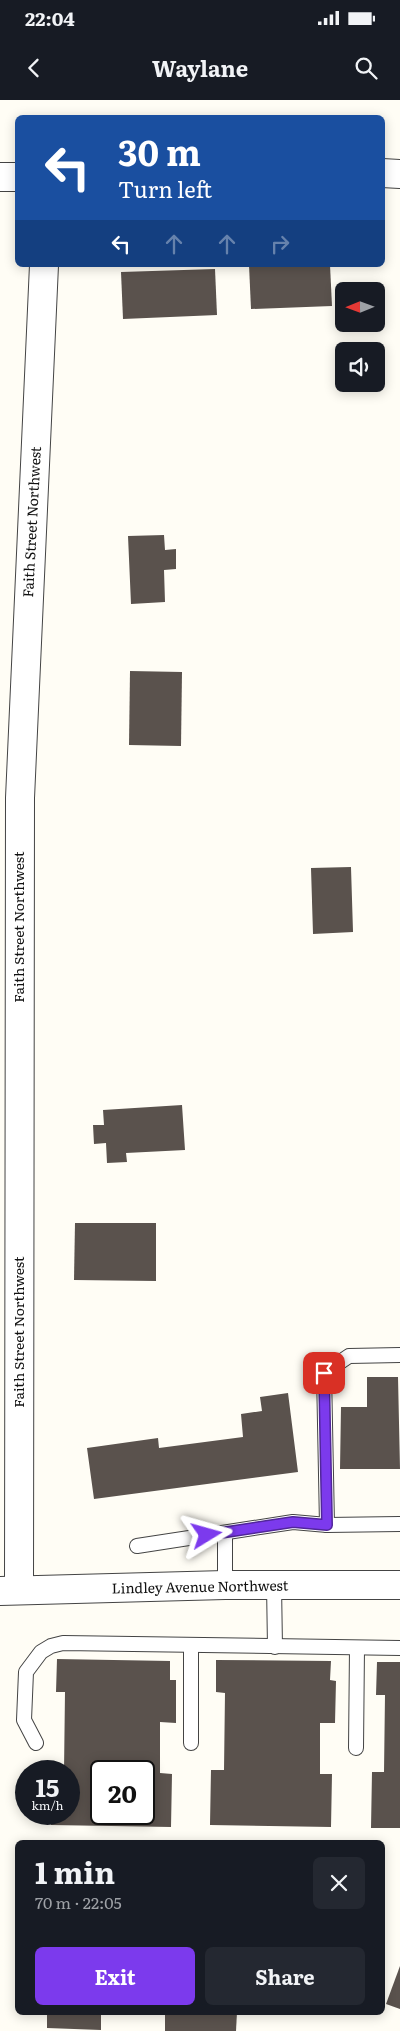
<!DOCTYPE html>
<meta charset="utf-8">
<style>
:root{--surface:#171b24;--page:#242831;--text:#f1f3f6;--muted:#9ea1a6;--accent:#7c3aed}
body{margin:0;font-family:Literata,serif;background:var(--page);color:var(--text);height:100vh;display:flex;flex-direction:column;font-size:19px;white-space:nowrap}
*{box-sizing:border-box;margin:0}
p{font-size:16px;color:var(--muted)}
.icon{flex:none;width:28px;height:28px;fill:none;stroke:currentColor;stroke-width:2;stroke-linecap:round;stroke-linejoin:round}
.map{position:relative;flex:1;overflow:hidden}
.panel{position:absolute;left:15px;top:1740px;width:370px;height:175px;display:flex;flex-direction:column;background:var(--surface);border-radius:8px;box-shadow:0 2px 12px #0003}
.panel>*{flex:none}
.top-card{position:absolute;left:15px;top:15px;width:370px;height:152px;border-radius:8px;box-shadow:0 2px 12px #0003;background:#1a4fa0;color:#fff;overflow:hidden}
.needle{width:32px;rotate:269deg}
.controls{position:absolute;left:335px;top:182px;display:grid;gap:10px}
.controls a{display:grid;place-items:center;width:50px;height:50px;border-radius:8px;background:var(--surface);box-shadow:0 2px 12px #0003;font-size:25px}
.speed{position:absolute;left:15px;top:1660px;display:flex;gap:10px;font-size:25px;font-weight:700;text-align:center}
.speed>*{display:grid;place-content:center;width:65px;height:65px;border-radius:50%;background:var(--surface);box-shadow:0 2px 12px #0003;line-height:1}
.speed small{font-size:12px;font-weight:400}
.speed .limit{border:2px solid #111;border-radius:8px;background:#fff;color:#111}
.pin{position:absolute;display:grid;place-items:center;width:42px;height:42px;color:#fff;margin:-21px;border-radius:10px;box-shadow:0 2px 8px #0006}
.me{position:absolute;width:55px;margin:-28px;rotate:82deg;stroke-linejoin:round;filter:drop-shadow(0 0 4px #0008)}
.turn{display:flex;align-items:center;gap:18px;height:105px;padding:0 20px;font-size:22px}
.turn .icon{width:65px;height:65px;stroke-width:2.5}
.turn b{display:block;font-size:35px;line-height:42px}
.lanes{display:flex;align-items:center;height:48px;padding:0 20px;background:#0003;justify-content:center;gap:25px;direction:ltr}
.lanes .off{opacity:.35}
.round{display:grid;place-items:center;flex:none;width:52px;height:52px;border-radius:8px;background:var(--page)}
.headline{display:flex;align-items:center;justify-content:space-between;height:85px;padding:0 20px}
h1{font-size:30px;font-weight:700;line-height:38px}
.primary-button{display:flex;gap:10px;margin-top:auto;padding:10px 20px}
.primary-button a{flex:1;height:58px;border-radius:8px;background:var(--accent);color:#fff;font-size:20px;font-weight:700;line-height:58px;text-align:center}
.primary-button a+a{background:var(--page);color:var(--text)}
.status{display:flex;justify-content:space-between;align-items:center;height:35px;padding:0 25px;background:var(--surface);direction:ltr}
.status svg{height:14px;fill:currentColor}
header{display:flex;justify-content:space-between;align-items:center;height:65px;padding:0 20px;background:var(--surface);font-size:22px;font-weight:700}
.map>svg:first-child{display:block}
.building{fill:#5a524d;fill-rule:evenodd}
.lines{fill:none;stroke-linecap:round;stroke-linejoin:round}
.service-casing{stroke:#444;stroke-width:16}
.minor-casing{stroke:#444;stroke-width:30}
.service{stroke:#fff;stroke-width:14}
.minor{stroke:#fff;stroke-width:28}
.route-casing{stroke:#51269a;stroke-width:12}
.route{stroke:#7c3aed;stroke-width:9}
.labels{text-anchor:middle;stroke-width:5;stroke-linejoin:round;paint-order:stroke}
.street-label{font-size:14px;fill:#111;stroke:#fff}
</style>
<div class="status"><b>22:04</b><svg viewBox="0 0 49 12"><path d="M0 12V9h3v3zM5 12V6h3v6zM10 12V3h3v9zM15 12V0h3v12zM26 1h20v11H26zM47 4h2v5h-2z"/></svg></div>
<header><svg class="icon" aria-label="back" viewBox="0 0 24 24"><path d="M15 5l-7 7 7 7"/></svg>Waylane<svg class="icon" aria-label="search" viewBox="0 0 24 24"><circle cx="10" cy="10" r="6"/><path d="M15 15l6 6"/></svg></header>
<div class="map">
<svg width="400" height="1931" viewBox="0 0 400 1931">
<rect width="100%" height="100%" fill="#fffdf5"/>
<g class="building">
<path d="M249 165H330L332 206 251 209Z"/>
<path d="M215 169 217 215 123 219 121 172Z"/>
<path d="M164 435 165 450 176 449V469L164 470 165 502 131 504 128 436Z"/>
<path d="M130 571 182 572 181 646 129 645Z"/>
<path d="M351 767 353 832 313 834 311 768Z"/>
<path d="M182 1005 185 1050 126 1053 127 1062 107 1063 106 1043 94 1044 93 1025H104L103 1010Z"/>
<path d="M75 1123H156V1181L74 1180Z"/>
<path d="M367 1277H398L400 1369H340L341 1307H367Z"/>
<path d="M288 1293 298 1372 94 1399 87 1348 158 1338 159 1348 243 1337 241 1314 262 1311 260 1297Z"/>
<path d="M57 1559 170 1561V1580H176V1623L160 1622V1673L172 1674 171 1727 51 1725V1714H69V1671H64L65 1592H56ZM101 1671H144V1714H101Z"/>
<path d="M216 1560 331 1561 330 1580 336 1581 335 1623H320V1674H332L331 1727 210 1725 211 1670H224L225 1593 216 1592Z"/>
<path d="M377 1562H400V1728H371L372 1672H384L385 1595H376Z"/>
<path d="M400 1866V1909L386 1904Z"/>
<path d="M47 1912H101V1930L47 1928Z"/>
<path d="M165 1912H237L236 1931H165Z"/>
</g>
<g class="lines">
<defs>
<g id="service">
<path d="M327 1425 324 1273 349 1256 400 1255"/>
<path d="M225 1433V1485"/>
<path d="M137 1446 293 1422 327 1425 400 1424"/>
<path d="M274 1485 275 1547"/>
<path d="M36 1643 24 1620 26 1572 41 1552 51 1546 63 1543 400 1548"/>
<path d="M191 1643V1546"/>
<path d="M356 1648 357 1548"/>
</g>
<g id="minor">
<path d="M382 73 400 74"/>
<path d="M0 77H18"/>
<path d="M19 1490 20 698 44 165"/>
<path d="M0 1491 225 1485H400"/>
</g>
</defs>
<use href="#service" class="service-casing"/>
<use href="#minor" class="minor-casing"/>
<use href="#service" class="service"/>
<use href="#minor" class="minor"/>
</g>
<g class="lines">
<defs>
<path id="route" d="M207 1435 293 1422 327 1425 324 1273"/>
</defs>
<use href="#route" class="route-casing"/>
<use href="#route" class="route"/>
</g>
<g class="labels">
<g class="street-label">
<text transform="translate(32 422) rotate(-87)" y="5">Faith Street Northwest</text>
<text transform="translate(19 827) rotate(-90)" y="5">Faith Street Northwest</text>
<text transform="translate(19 1232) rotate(-90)" y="5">Faith Street Northwest</text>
<text transform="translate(200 1487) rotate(-1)" y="5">Lindley Avenue Northwest</text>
</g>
</g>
</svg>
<div class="controls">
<a><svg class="needle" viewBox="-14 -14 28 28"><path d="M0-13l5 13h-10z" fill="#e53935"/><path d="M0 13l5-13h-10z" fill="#9ea1a6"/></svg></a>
<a><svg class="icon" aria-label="sound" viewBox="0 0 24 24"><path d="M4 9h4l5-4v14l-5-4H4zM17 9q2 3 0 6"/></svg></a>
</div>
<div class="speed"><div>15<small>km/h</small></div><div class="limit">20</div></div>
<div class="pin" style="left:324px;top:1273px;background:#d93025"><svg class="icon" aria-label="arrive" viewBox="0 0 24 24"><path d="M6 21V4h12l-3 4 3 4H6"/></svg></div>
<svg class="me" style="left:207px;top:1435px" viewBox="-20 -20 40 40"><path d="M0-17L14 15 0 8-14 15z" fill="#7c3aed" stroke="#fff" stroke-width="4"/></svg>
<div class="top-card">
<div class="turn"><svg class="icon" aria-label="left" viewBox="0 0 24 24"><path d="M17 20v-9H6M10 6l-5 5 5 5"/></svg><div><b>30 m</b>Turn left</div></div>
<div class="lanes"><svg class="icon" aria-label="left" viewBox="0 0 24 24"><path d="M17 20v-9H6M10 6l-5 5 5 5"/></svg><svg class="icon off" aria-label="ahead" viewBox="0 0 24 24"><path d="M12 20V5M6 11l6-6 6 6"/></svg><svg class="icon off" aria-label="ahead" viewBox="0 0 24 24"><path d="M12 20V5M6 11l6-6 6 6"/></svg><svg class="icon off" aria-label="right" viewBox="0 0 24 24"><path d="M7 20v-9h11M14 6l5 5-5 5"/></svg></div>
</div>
<section class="panel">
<div class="headline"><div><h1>1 min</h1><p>70 m · 22:05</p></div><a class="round"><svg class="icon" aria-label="close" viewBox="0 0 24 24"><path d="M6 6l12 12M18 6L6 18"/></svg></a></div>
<div class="primary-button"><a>Exit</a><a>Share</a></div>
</section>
</div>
